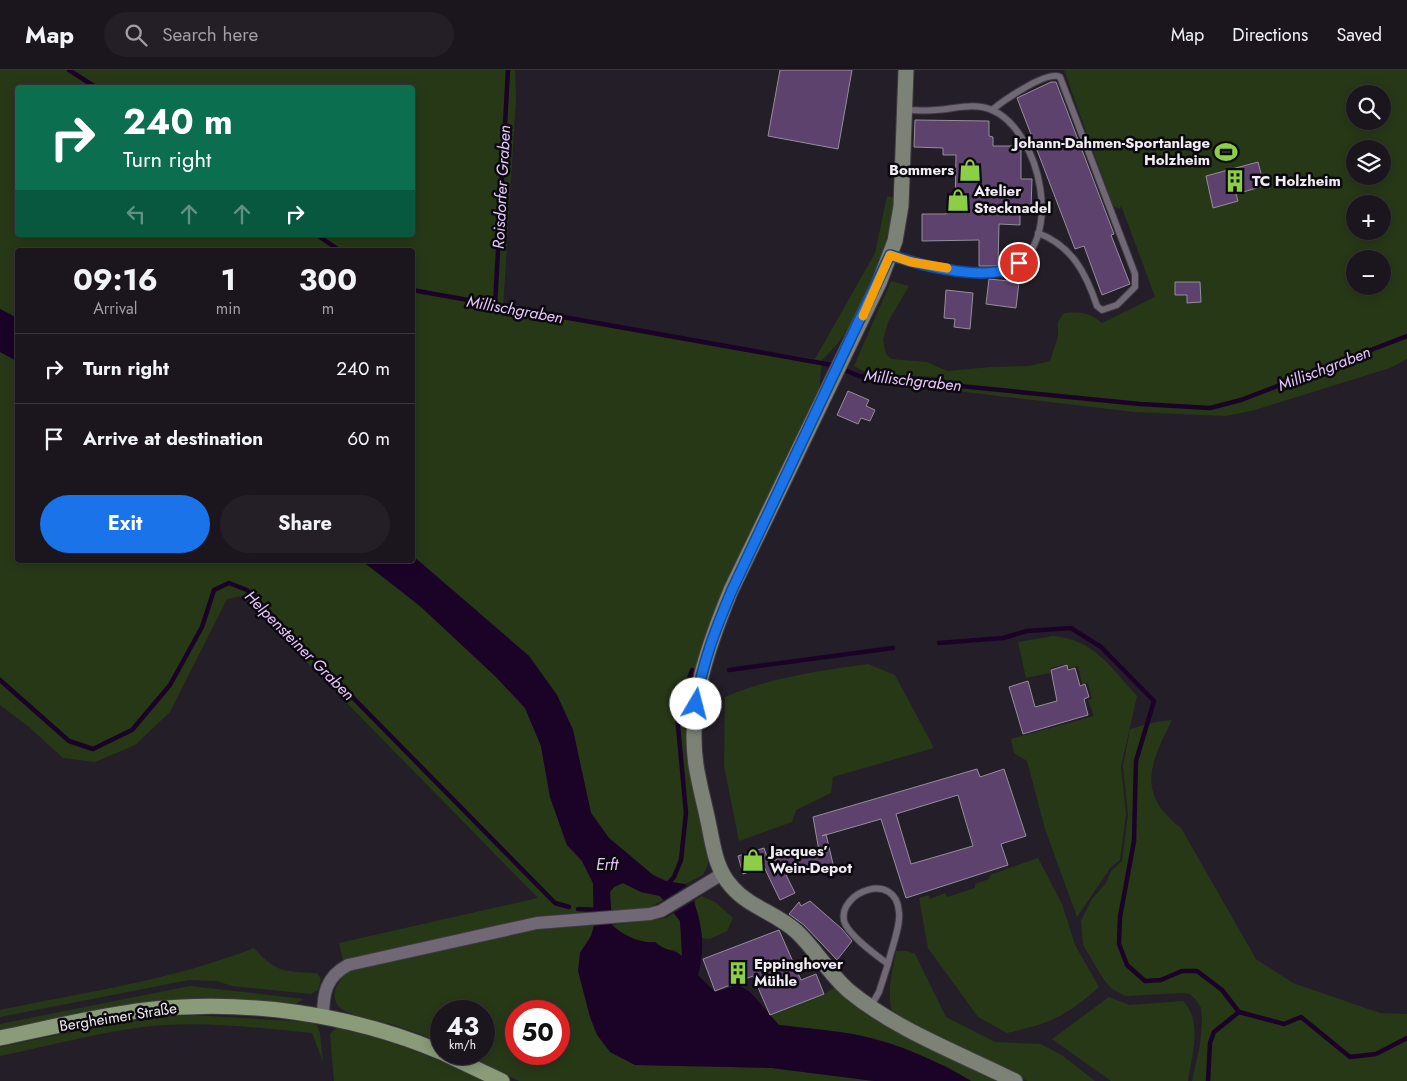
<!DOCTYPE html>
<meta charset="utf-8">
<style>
:root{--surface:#1b161e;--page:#241f27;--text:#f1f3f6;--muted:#a09fa4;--line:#39353c;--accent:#1a73e8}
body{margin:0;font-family:Jost,sans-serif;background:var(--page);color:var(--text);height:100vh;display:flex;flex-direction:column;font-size:19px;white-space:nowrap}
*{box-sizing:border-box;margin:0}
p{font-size:16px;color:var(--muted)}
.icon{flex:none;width:28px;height:28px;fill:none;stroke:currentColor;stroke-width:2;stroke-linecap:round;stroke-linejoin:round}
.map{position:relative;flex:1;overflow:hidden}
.details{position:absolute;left:15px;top:178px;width:400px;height:315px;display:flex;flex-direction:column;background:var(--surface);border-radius:5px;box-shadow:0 2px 12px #0003,0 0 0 1px var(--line)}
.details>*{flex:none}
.hud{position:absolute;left:15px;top:15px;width:400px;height:152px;border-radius:5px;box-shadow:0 2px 12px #0003,0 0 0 1px var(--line);background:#0b6e4f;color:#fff;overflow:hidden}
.fabs{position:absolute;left:1346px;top:15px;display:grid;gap:10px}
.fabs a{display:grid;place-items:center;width:45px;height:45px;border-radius:50%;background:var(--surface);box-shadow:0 2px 12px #0003,0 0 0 1px var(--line);font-size:25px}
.speed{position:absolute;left:430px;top:930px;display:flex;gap:10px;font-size:25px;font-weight:700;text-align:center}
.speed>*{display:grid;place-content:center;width:65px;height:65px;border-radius:50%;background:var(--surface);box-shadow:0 2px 12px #0003,0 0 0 1px var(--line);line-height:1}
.speed small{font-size:12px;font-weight:400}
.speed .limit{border:8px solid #d22;background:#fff;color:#111}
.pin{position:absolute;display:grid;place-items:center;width:42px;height:42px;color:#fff;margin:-21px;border:2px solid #fff;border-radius:50%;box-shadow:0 1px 5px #0007}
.me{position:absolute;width:55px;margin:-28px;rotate:8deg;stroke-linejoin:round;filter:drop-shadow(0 0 4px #0008)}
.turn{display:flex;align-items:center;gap:18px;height:105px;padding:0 25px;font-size:22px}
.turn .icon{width:65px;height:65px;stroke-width:2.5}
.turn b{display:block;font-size:35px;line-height:42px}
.lanes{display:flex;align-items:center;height:48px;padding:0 25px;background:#0003;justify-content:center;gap:25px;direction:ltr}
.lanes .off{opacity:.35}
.eta{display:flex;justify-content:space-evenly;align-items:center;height:85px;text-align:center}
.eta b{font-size:30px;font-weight:700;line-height:35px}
.button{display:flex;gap:10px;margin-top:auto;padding:10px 25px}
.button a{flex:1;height:58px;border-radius:30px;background:var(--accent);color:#fff;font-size:20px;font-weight:700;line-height:58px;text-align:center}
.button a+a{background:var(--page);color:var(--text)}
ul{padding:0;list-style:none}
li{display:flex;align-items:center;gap:15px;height:70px;padding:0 25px;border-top:1px solid var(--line)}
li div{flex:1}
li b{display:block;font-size:19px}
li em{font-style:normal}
header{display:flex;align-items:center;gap:30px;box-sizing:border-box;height:70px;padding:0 25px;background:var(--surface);border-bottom:1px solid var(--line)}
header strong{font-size:24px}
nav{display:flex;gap:28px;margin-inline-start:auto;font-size:18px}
.search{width:350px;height:45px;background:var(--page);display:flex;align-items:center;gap:12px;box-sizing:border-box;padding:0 18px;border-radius:28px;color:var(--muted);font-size:19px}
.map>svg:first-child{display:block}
.green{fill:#273817;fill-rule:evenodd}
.water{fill:#1b0328;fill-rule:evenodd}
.pier{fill:#241e28}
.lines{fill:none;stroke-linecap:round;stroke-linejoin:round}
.stream{stroke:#1b0328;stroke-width:4.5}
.building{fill:#5c426d;stroke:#958e9b;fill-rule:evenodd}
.lane-casing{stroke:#3f3a43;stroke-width:8}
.street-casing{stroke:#3f3a43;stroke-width:14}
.secondary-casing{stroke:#3f3a43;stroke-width:17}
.primary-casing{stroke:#3f3a43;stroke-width:17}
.lane{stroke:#706975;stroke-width:6}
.street{stroke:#706975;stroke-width:12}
.secondary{stroke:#7c8276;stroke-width:15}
.primary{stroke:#899b78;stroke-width:15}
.route-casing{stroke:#114b97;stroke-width:12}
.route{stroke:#1a73e8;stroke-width:9}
.slow{stroke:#f59e0b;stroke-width:9}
.labels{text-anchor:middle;stroke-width:5;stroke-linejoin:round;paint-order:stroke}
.poi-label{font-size:15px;font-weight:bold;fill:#f0ecf3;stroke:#0c090e;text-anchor:start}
.street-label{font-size:15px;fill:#f0ecf3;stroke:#0c090e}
.water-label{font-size:16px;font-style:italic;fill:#e7c6ff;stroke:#0c090e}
</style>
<header>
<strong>Map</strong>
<div class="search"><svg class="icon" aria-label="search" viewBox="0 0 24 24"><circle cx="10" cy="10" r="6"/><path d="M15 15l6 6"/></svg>Search here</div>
<nav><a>Map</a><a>Directions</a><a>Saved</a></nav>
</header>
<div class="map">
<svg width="1407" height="1011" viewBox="0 0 1407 1011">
<rect width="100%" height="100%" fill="#241e28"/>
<g class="green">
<path d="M0 0H515L516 28 503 239 815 289 875 183 887 126 895 128C886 186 865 250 822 290L819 322 727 514 704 568 695 602 708 780V794L703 805 685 814H676L653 805 609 768 591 743 573 660 557 625 529 586 413 486 412 180H18L17 248 0 239ZM18 18H412V165H18Z"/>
<path d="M1064 0H1407V289L1390 298 1255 340 1226 346 1134 342 948 320 947 310 941 307 869 304 854 296 891 211 909 216 888 252 883 270 886 284 891 289 927 292 947 301 991 297 1029 296 1050 291 1058 267V252L1064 243C1080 242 1089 242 1102 253L1155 227 1121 135 1120 139 1113 136ZM1355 24H1382V51H1355ZM1355 79H1382V106H1355ZM1355 134H1382V161H1355ZM1355 189H1382V216H1355Z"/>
<path d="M0 282 17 291 18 490H361L420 536 496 607 525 638 541 676 550 727 567 775 582 791 593 813V844L570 843 524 849 343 891 339 873 538 828 242 526 227 529 170 642 135 675 95 692 63 688 29 657 0 635Z"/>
<path d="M1053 566C1095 570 1110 597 1137 626L1121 697 1126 744 1120 790 1111 797 1077 847 1045 759 1027 691 1014 683 1011 669 1094 646 1088 630 1092 629 1088 613 1082 614 1078 596 1069 598 1067 594 1050 598V603L1026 608 1018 572Z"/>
<path d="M868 594 895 605 934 678 833 707 831 723 796 740 792 752 739 771 724 696 725 627C771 607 820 601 868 594Z"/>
<path d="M1172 650C1150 694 1136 723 1181 758L1256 889 1293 913 1380 943 1407 944V1011H1192L1200 975 1202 952 1201 938 1197 931 1190 924 1180 923 1126 926 1112 919 1104 910 1083 875 1081 851 1092 829 1106 813 1111 801 1122 791 1128 744 1123 696 1130 659 1156 652Z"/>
<path d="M1038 788 1062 834 1075 875 1099 917C1065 947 1051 953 1007 963L978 947 928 878 919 828 929 825 930 829 945 823 947 827 975 818V814L989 809 990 805Z"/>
<path d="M623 813 641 822 660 826 663 830 647 839 611 842 610 822 614 817Z"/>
<path d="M701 826 715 832 733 848 727 861 710 869 702 868C701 855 695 843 695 830Z"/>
<path d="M674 843 680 851 683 883 682 886 675 880H665L655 872C641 874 623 865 612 855L666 848Z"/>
<path d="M579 856H594L591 866 580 883 610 982 636 995 772 998 874 1011H519L466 984H484V941H441V973C426 966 410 960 394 955 381 951 348 946 339 937 334 931 333 922 337 916 343 905 349 901 360 898L527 861ZM516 941H559V984H516Z"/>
<path d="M254 878C278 904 283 901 317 903L321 909 318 920 311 924 232 916 217 911 189 910 0 947V940C85 922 173 910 254 878Z"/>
<path d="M896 881H907L915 884 946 947 995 972 1041 974 1063 986 1095 1011H1028L893 946C886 924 892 903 896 881Z"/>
<path d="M190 916 304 929 295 934 240 929H193L143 933 0 962V954Z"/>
<path d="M837 916 999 1011H971L948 997 899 977 858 965 779 955 769 946 824 924Z"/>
<path d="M1109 927 1129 935 1183 931C1203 951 1192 985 1188 1011H1111L1052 969Z"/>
<path d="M193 945 309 952 317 955 320 963 323 992 312 963C263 958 214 952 164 955 109 959 54 975 0 986V977C64 964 127 949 193 945Z"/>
<path d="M336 958C389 969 437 988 485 1011H334L330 964Z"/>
</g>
<g class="water">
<path d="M0 239 17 248V291L0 282Z"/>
<path d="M413 486 529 586 557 625 573 660 591 743 609 768 653 805 665 811 685 814C701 841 707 874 698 905L715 922 739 915 751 923 779 955C805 958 832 960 858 965 898 973 937 991 971 1011H874L772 998 635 995 610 982 597 965 590 947 578 901 580 883 591 866 594 856 593 813 582 791 567 775 550 727 541 676 525 638 496 607 420 536 361 490H412ZM623 813 641 822 660 826 680 851 682 886C671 878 667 882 655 872 641 874 622 865 612 855L610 822 614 817Z"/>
</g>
<path class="pier" d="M688 815 697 829 672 844 661 832Z"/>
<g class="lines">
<g class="stream">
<path d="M69 0 97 18"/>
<path d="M317 165 339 180"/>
<path d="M412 220 832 295 859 306 1140 334 1210 338 1241 330 1407 266"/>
<path d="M495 235 508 0"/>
<path d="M939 573 1003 568 1027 561 1071 558 1101 577 1154 631 1136 691 1134 771 1120 847 1119 874 1127 895 1145 911 1161 910 1182 901H1197L1222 920 1239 942 1284 954 1301 947 1350 987 1376 984 1407 968"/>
<path d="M729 600 893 578"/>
<path d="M0 610 69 671 93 679 132 660 170 615 202 557 214 520 229 513 247 520 555 833 569 837"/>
<path d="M666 816 674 807 681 790 686 743 677 645 692 600"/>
<path d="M578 839 599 840"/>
<path d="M1208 1011 1210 973 1214 962 1239 942"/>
</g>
</g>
<g class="building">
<path d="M780 0H852L838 79 768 66Z"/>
<path d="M1051 12H1056L1114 164 1111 165 1130 214 1102 225 1084 176 1075 179 1017 28Z"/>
<path d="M915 50 989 51V66L993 67V76H1021V109H1032L1031 138H1020V155L999 154 998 196H979V170L922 171V144H946L947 139H955L956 85H943V78L914 77Z"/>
<path d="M1258 92 1264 116 1236 124 1238 131 1213 138 1206 106Z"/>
<path d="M989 209 1019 212 1016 238 986 234Z"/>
<path d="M1175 212H1200L1201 232 1187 233V225H1175Z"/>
<path d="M946 220 973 223 970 259 954 257 955 249 944 248Z"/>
<path d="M848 321 869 330 866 336 875 340 870 351 861 348 858 354 837 345Z"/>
<path d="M1067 595 1068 600 1075 598 1080 616 1085 614 1089 627 1084 629 1088 645 1023 664 1009 617 1028 611 1035 637 1057 631 1051 600Z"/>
<path d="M977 699 980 707 1004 699 1026 766 1001 774 1008 795 906 828 881 749 822 766 826 764 833 794 786 805 795 823 780 830 764 797 743 804 738 786 764 778 769 793 779 788 819 781 813 747ZM958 725 973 776 911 794 896 744Z"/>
<path d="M810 831 842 859 852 871 837 890 804 855 789 844 799 832 801 836Z"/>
<path d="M779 860 801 910 816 904 824 924 770 945 753 906 715 921 703 889Z"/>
</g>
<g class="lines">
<defs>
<g id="lane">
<path d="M992 40C1003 31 1047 0 1060 7L1135 204V217L1117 235 1102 240 1097 236C1086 203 1072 176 1038 163"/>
<path d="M890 185C915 193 986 211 1009 200 1066 175 1041 61 992 40 974 32 954 39 936 40 926 41 915 40 905 40"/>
<path d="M871 936 879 922 888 894C876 885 848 865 844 851 838 822 896 800 899 842 901 855 891 880 888 894"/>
</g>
<path id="street" d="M323 947C323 923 326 907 348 895L537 853 650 844 661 841 722 804"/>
<path id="secondary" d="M906 0 901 136 895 171 879 213 731 520C708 576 687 634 696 695 699 714 704 732 708 751 713 774 715 799 732 817 749 837 778 844 797 862 816 880 829 904 849 921 896 960 961 984 1015 1011"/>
<g id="primary">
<path d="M0 968C48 958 96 946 145 940 245 929 348 943 441 982"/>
<path d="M445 984 502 1011"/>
</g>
</defs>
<use href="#lane" class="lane-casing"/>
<use href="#street" class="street-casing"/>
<use href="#secondary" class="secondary-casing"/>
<use href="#primary" class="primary-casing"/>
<use href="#lane" class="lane"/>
<use href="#street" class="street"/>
<use href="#secondary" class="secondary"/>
<use href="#primary" class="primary"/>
</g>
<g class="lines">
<defs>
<path id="route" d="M696 634C702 593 716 558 732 520L890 185C920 195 993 215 1019 193"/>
</defs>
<use href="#route" class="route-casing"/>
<use href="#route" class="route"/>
<path class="slow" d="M863 246 890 185 911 192 947 198"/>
</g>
<defs>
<symbol id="stadium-bare" viewBox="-9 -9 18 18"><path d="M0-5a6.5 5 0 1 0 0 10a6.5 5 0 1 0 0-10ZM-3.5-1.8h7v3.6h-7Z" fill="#8cce45" stroke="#0c090e" stroke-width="2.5" paint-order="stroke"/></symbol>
<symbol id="shop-bare" viewBox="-9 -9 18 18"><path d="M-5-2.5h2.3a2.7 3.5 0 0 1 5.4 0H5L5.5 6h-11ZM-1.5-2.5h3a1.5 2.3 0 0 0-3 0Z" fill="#8cce45" stroke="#0c090e" stroke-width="2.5" paint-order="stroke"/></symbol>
<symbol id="building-bare" viewBox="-9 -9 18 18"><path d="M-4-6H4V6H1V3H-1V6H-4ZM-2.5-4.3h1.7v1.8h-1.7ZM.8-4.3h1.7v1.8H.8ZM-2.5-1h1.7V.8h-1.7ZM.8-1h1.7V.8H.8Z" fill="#8cce45" stroke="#0c090e" stroke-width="2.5" paint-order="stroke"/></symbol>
</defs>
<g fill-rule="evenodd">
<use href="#stadium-bare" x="1210" y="66" width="32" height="32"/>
<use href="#shop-bare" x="954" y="84" width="32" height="32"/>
<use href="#building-bare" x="1219" y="95" width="32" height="32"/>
<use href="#shop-bare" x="942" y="114" width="32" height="32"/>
<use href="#shop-bare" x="737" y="774" width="32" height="32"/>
<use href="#building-bare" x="722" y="887" width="32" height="32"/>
</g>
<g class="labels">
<g class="poi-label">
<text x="1210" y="78" text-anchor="end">Johann-Dahmen-Sportanlage<tspan x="1210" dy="17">Holzheim</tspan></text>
<text x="954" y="105" text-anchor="end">Bommers</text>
<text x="1252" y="116">TC Holzheim</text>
<text x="974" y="126">Atelier<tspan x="974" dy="17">Stecknadel</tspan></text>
<text x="770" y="786">Jacques’<tspan x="770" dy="17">Wein-Depot</tspan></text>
<text x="754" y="899">Eppinghover<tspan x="754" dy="17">Mühle</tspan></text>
</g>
<g class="street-label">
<text transform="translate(118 947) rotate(-9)" y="5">Bergheimer Straße</text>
</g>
<g class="water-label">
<text transform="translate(501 117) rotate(-87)" y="6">Roisdorfer Graben</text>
<text transform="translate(515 239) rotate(10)" y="6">Millischgraben</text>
<text transform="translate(1324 298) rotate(-21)" y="6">Millischgraben</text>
<text transform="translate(913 310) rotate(6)" y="6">Millischgraben</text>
<text transform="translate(300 575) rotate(45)" y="6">Helpensteiner Graben</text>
<text x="607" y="800">Erft</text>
</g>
</g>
</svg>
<div class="fabs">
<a><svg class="icon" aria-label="search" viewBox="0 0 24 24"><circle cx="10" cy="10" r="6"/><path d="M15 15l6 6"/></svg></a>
<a><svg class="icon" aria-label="layers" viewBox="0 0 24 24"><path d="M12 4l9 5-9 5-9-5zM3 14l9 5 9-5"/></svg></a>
<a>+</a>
<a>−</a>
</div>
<div class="speed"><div>43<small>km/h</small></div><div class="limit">50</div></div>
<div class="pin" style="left:1019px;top:193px;background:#d93025"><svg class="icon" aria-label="arrive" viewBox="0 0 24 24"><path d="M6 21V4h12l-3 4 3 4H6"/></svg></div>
<svg class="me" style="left:696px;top:634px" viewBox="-20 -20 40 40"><circle r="19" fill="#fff"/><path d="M0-13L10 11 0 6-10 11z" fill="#1a73e8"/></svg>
<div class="hud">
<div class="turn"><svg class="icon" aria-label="right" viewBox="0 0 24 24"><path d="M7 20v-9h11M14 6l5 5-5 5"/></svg><div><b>240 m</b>Turn right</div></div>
<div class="lanes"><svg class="icon off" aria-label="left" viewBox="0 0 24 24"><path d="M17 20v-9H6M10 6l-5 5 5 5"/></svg><svg class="icon off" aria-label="ahead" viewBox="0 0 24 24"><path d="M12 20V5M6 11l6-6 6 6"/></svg><svg class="icon off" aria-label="ahead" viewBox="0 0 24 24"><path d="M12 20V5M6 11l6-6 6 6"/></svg><svg class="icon" aria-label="right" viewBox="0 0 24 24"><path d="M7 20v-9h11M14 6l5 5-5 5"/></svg></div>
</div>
<section class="details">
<div class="eta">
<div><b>09:16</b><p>Arrival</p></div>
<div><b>1</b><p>min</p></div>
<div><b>300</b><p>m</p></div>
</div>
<ul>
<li><svg class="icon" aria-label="right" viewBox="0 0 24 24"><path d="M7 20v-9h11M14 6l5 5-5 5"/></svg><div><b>Turn right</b></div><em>240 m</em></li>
<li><svg class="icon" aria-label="arrive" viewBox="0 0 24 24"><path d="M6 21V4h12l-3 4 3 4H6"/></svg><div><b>Arrive at destination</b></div><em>60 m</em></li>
</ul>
<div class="button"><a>Exit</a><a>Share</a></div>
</section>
</div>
